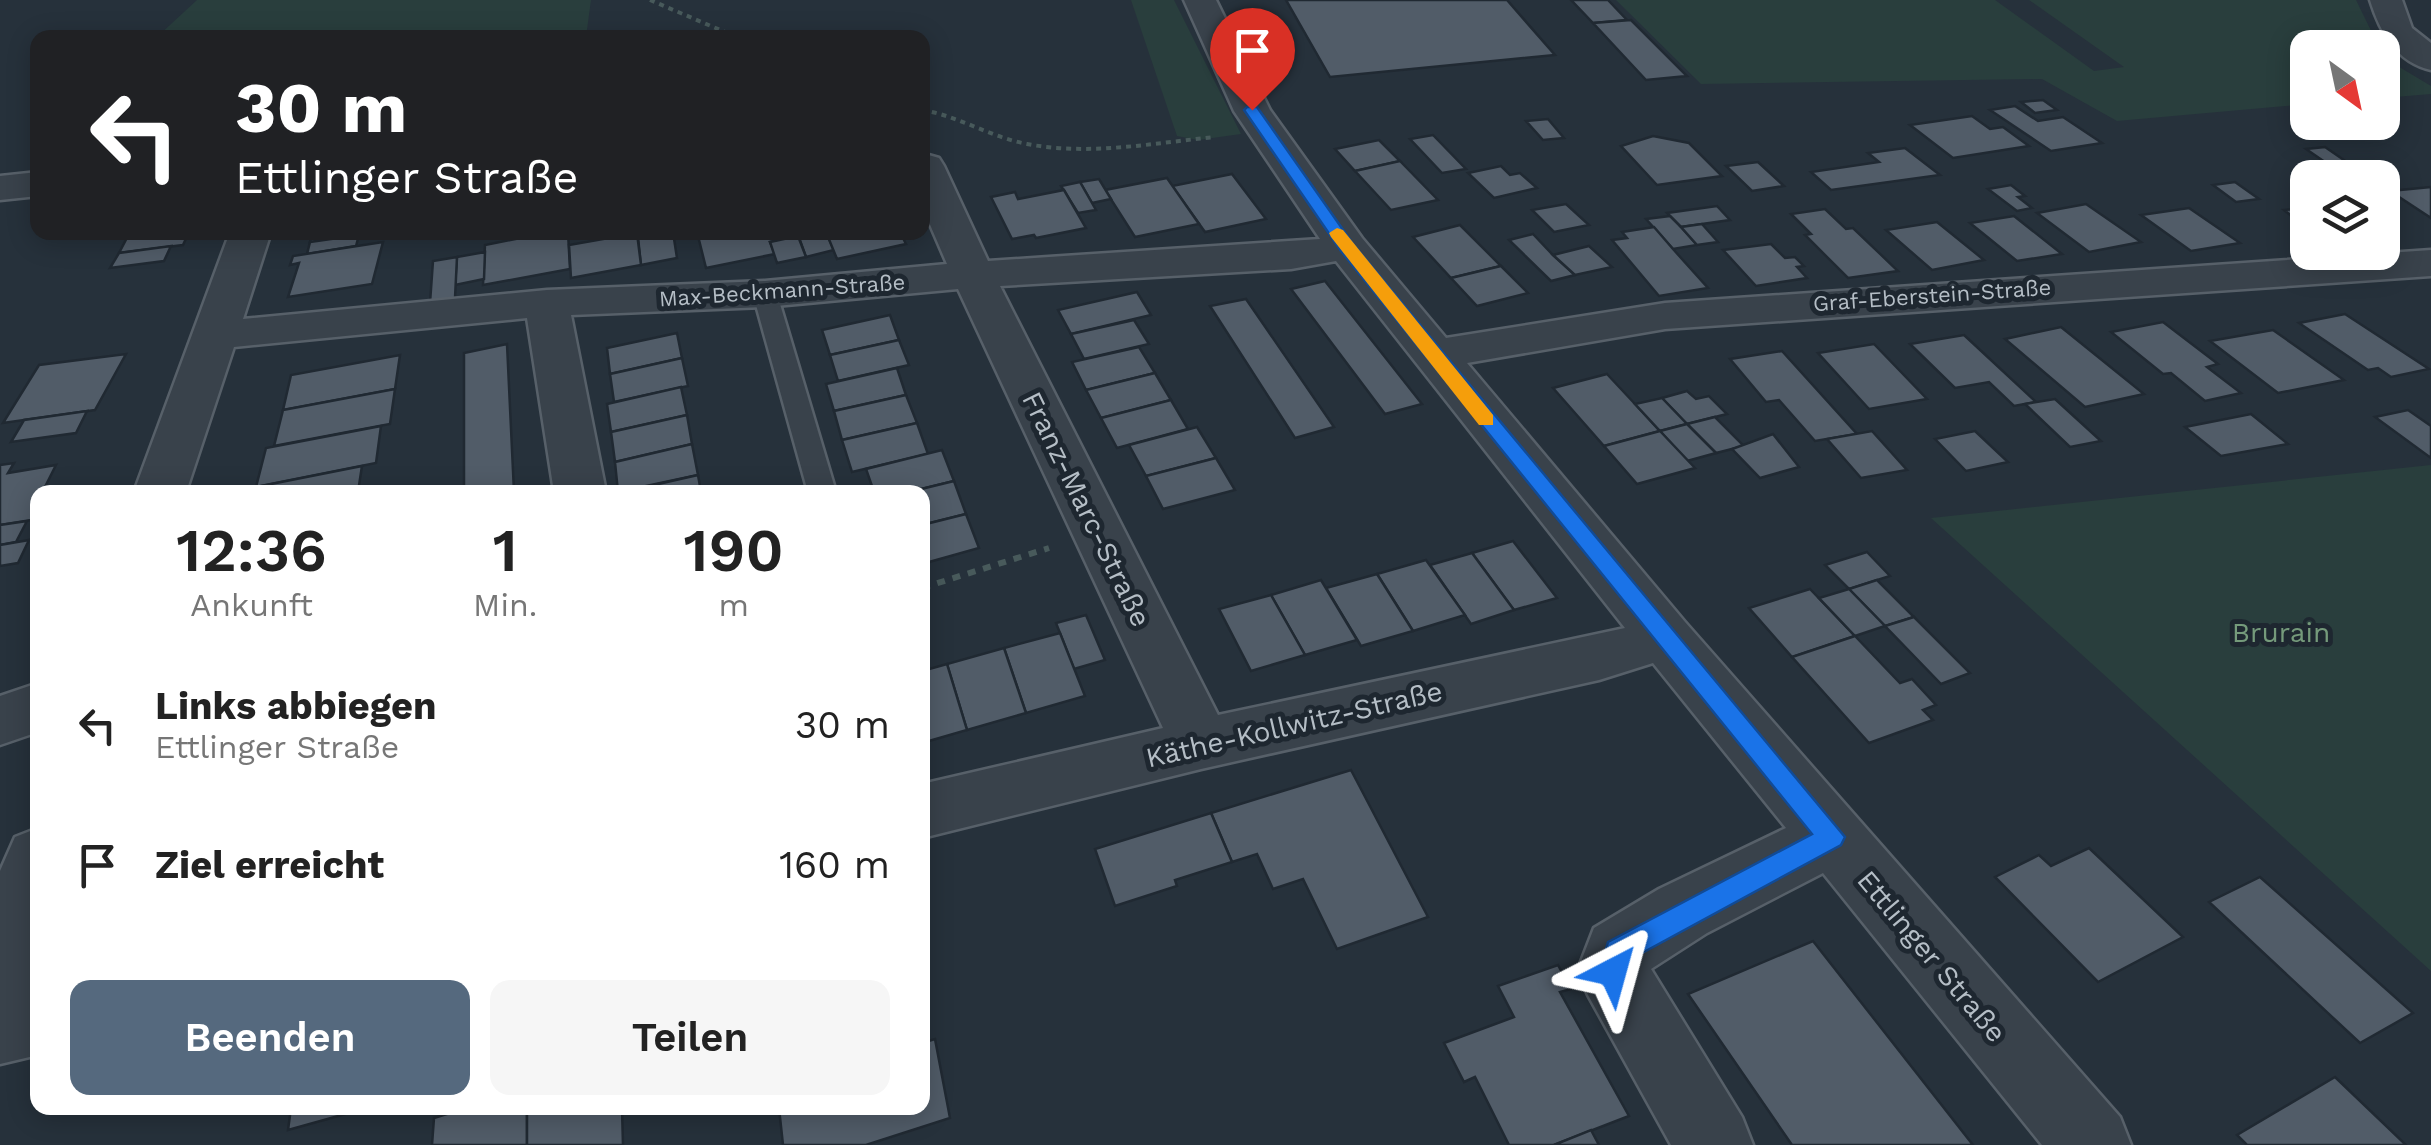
<!DOCTYPE html>
<html lang="de">
<meta charset="utf-8">
<style>
:root{--surface:#fff;--page:#f6f6f6;--text:#222;--muted:#767676;--accent:#55697e}
body{margin:0;font-family:"Work Sans",sans-serif;background:var(--page);color:var(--text);height:100vh;display:flex;flex-direction:column;font-size:38px;white-space:nowrap}
*{box-sizing:border-box;margin:0}
p{font-size:32px;color:var(--muted)}
.icon{flex:none;width:55px;height:55px;fill:none;stroke:currentColor;stroke-width:2;stroke-linecap:round;stroke-linejoin:round}
.map{position:relative;flex:1;overflow:hidden}
.drawer{position:absolute;left:30px;top:485px;width:900px;height:630px;display:flex;flex-direction:column;background:var(--surface);border-radius:20px;box-shadow:0 5px 25px #0003}
.drawer>*{flex:none}
.top-card{position:absolute;left:30px;top:30px;width:900px;height:210px;border-radius:20px;box-shadow:0 5px 25px #0003;background:#202124;color:#fff;overflow:hidden}
.needle{width:65px;rotate:147deg}
.buttons{position:absolute;left:2290px;top:30px;display:grid;gap:20px}
.buttons a{display:grid;place-items:center;width:110px;height:110px;border-radius:20px;background:var(--surface);box-shadow:0 5px 25px #0003;font-size:50px}
.pin{position:absolute;display:grid;place-items:center;width:85px;height:85px;color:#fff;margin:-102px -42px;border-radius:50% 50% 50% 0;rotate:-45deg;box-shadow:0 0 10px #0007}
.pin .icon{rotate:45deg}
.me{position:absolute;width:110px;margin:-55px;rotate:39deg;stroke-linejoin:round;filter:drop-shadow(0 0 8px #0008)}
.turn{display:flex;align-items:center;gap:35px;height:210px;padding:0 40px;font-size:45px}
.turn .icon{width:130px;height:130px;stroke-width:2.5}
.turn b{display:block;font-size:70px;line-height:85px}
.eta{display:flex;justify-content:space-evenly;align-items:center;height:170px;text-align:center}
.eta b{font-size:60px;font-weight:600;line-height:70px}
.cta{display:flex;gap:20px;margin-top:auto;padding:20px 40px}
.cta a{flex:1;height:115px;border-radius:20px;background:var(--accent);color:#fff;font-size:40px;font-weight:600;line-height:115px;text-align:center}
.cta a+a{background:var(--page);color:var(--text)}
ul{padding:0;list-style:none}
li{display:flex;align-items:center;gap:30px;height:140px;padding:0 40px}
li div{flex:1}
li b{display:block;font-size:38px}
li em{font-style:normal}
.map>svg:first-child{display:block}
.green{fill:#293e3d}
.building{fill:#515c68;stroke:#202932;stroke-width:2.5}
.lines{fill:none;stroke-linecap:round;stroke-linejoin:round}
.lane-casing{stroke:#576069;stroke-width:5}
.street-casing{stroke:#576069;stroke-width:5}
.path-far1{stroke:#485a5b;stroke-width:4;stroke-dasharray:5 5;stroke-linecap:butt}
.path{stroke:#485a5b;stroke-width:6;stroke-dasharray:8 8;stroke-linecap:butt}
.lane{fill:#39424b;fill-rule:evenodd}
.street{fill:#39424b;fill-rule:evenodd}
.route{fill:#1a73e8;stroke:#114b97;stroke-width:2.5}
.slow{fill:#f59e0b}
.labels{text-anchor:middle;stroke-width:10;stroke-linejoin:round;paint-order:stroke}
.far-street-label{font-size:22px;fill:#b5bec6;stroke:#1e2730}
.street-label{font-size:28px;fill:#b5bec6;stroke:#1e2730}
.park-label{font-size:28px;fill:#759a7b;stroke:#1e2730}
</style>
<div class="map">
<svg width="2431" height="1145" viewBox="0 0 2431 1145">
<rect width="100%" height="100%" fill="#26313b"/>
<g class="green">
<path d="M197 0H591L586 37H157Z"/>
<path d="M1131 0H1174L1241 134 1198 140 1177 136Z"/>
<path d="M1616 0H1995L2094 71 2124 67 2029 0H2356L2379 47 2308 48 2307 104 2117 121 2042 79 1701 84Z"/>
<path d="M2382 51 2396 65 2431 86V94L2383 98Z"/>
<path d="M2431 465V971L1931 518Z"/>
</g>
<g class="building">
<path d="M1286 0H1507L1555 55 1330 77Z"/>
<path d="M1571 0H1608L1627 20 1593 23Z"/>
<path d="M1631 20 1687 76 1646 80 1593 23Z"/>
<path d="M2043 100 2057 110 2035 113 2021 102Z"/>
<path d="M2015 106 2038 121 2063 117 2102 143 2051 151 1990 110Z"/>
<path d="M1972 116 1990 129 2003 127 2029 146 1953 158 1910 125Z"/>
<path d="M1548 119 1564 138 1543 140 1526 121Z"/>
<path d="M1433 135 1466 169 1442 173 1410 139Z"/>
<path d="M1653 136 1689 143 1722 176 1657 185 1621 146Z"/>
<path d="M1379 140 1400 161 1355 171 1335 149Z"/>
<path d="M2325 147 2370 178H2348L2306 149Z"/>
<path d="M1905 148 1940 175 1831 190 1811 172 1879 162 1868 153Z"/>
<path d="M1400 161 1438 200 1391 210 1355 171Z"/>
<path d="M1758 162 1784 186 1752 191 1726 166Z"/>
<path d="M1501 166 1510 175 1520 173 1537 188 1494 198 1468 173Z"/>
<path d="M1232 174 1266 219 1205 232 1172 186Z"/>
<path d="M1167 178 1199 224 1135 237 1105 190Z"/>
<path d="M1099 179 1111 199 1092 203 1080 182Z"/>
<path d="M1080 182 1096 210 1078 213 1061 186Z"/>
<path d="M2235 182 2259 199 2236 202 2213 185Z"/>
<path d="M2011 185 2025 196 2018 197 2032 208 2017 211 1988 189Z"/>
<path d="M2431 187V218L2390 191Z"/>
<path d="M1064 190 1086 228 1036 238 1034 235 1012 239 991 197 1015 192 1018 199Z"/>
<path d="M1566 204 1589 225 1554 232 1532 210Z"/>
<path d="M2086 204 2141 242 2089 252 2037 213Z"/>
<path d="M1717 206 1730 220 1681 227 1667 213Z"/>
<path d="M2189 208 2240 243 2191 251 2141 215Z"/>
<path d="M2308 208V229L2284 210Z"/>
<path d="M1825 209 1846 229 1853 228 1898 271 1848 278 1805 235 1811 234 1791 214Z"/>
<path d="M1670 216 1681 227 1697 245 1673 249 1646 219Z"/>
<path d="M2014 216 2062 254 2017 261 1970 223Z"/>
<path d="M1937 222 1984 260 1932 270 1886 230Z"/>
<path d="M1702 224 1718 242 1697 245 1681 227Z"/>
<path d="M1460 225 1501 266 1451 278 1413 237Z"/>
<path d="M1654 227 1673 249 1708 288 1659 296 1612 240 1627 238 1622 232Z"/>
<path d="M130 232H189L183 245 119 253Z"/>
<path d="M313 232H353L352 236 310 242Z"/>
<path d="M551 232H568L570 269 483 285 485 245Z"/>
<path d="M673 232 677 258 641 265 638 238Z"/>
<path d="M697 232H779L781 239 770 242 775 254 706 268Z"/>
<path d="M797 232H826L834 250 806 257Z"/>
<path d="M826 232H900L906 244 837 259Z"/>
<path d="M637 233 641 265 571 278 569 245Z"/>
<path d="M1533 234 1553 255 1575 275 1551 281 1509 240Z"/>
<path d="M359 235 356 246 307 254 310 242Z"/>
<path d="M798 236 806 257 777 263 770 242Z"/>
<path d="M383 242 372 284 288 297 299 263 290 265 293 256Z"/>
<path d="M1771 244 1785 258 1795 257 1804 266 1797 267 1807 278 1756 286 1723 250Z"/>
<path d="M171 246 164 261 110 268 119 253Z"/>
<path d="M1589 246 1612 267 1575 275 1553 255Z"/>
<path d="M485 252 484 279 455 285 457 257Z"/>
<path d="M457 257 455 298 430 303 433 261Z"/>
<path d="M1501 266 1528 293 1477 306 1451 278Z"/>
<path d="M1325 281 1422 404 1385 414 1291 289Z"/>
<path d="M1137 292 1151 315 1071 334 1058 310Z"/>
<path d="M1246 299 1334 427 1295 438 1210 306Z"/>
<path d="M2345 314 2429 369 2391 377 2378 368 2368 370 2299 323Z"/>
<path d="M890 315 899 340 830 355 822 330Z"/>
<path d="M1134 320 1149 344 1084 359 1071 334Z"/>
<path d="M2163 322 2218 364 2207 367 2241 393 2205 401 2171 373 2163 374 2111 332Z"/>
<path d="M2061 327 2144 394 2085 407 2005 339Z"/>
<path d="M2273 330 2344 380 2278 393 2210 341Z"/>
<path d="M677 333 682 358 610 374 607 348Z"/>
<path d="M1964 335 2036 402 2014 406 1989 382 1955 388 1910 344Z"/>
<path d="M899 340 909 365 838 381 830 355Z"/>
<path d="M507 344 514 492H464V353Z"/>
<path d="M1874 344 1927 399 1869 409 1818 353Z"/>
<path d="M1139 347 1155 373 1086 390 1072 362Z"/>
<path d="M1782 351 1857 434 1815 441 1779 400 1766 402 1730 359Z"/>
<path d="M126 354 95 410 3 423 39 365Z"/>
<path d="M400 355 395 389 283 410 291 375Z"/>
<path d="M682 358 688 386 614 402 610 374Z"/>
<path d="M897 368 906 395 834 411 826 384Z"/>
<path d="M1155 373 1171 400 1101 418 1086 390Z"/>
<path d="M1607 374 1635 404 1660 431 1604 446 1553 388Z"/>
<path d="M681 387 687 415 611 432 607 404Z"/>
<path d="M395 389 390 424 274 446 283 410Z"/>
<path d="M1687 391 1696 399 1709 396 1727 414 1687 424 1662 398Z"/>
<path d="M906 395 917 423 842 440 834 411Z"/>
<path d="M1662 398 1687 424 1660 431 1635 404Z"/>
<path d="M2055 399 2101 441 2070 447 2025 404Z"/>
<path d="M1171 400 1188 429 1117 448 1101 418Z"/>
<path d="M2408 410 2431 426V458L2375 417Z"/>
<path d="M87 411 76 433 11 442 24 420Z"/>
<path d="M2251 414 2288 444 2221 456 2185 427Z"/>
<path d="M687 415 692 444 615 462 611 432Z"/>
<path d="M1715 417 1744 446 1716 453 1687 424Z"/>
<path d="M917 423 928 454 852 472 842 440Z"/>
<path d="M1687 424 1716 453 1687 461 1660 431Z"/>
<path d="M381 426 376 463 256 487 266 448Z"/>
<path d="M1197 427 1216 458 1146 476 1129 445Z"/>
<path d="M1660 431 1695 468 1637 484 1604 446Z"/>
<path d="M1872 431 1907 470 1861 478 1827 439Z"/>
<path d="M1975 431 2008 462 1966 471 1935 439Z"/>
<path d="M1773 434 1799 467 1760 478 1732 449Z"/>
<path d="M692 444 698 475 618 492 615 462Z"/>
<path d="M942 450 954 481 909 492H874L866 469Z"/>
<path d="M1216 458 1235 490 1163 509 1146 476Z"/>
<path d="M14 463 8 473 56 465 44 489 58 487 55 492H38V519L0 525V465Z"/>
<path d="M362 466 358 492H255L256 487Z"/>
<path d="M698 475 701 492H623Z"/>
<path d="M954 481 966 514 922 525V492H909Z"/>
<path d="M966 514 979 548 922 564V525Z"/>
<path d="M27 521 16 542 0 545V525Z"/>
<path d="M29 540 18 563 0 566V545Z"/>
<path d="M1513 541 1557 598 1514 610 1472 553Z"/>
<path d="M1867 552 1890 576 1849 589 1825 565Z"/>
<path d="M1472 553 1514 610 1471 624 1430 565Z"/>
<path d="M1426 560 1465 615 1413 631 1377 574Z"/>
<path d="M1377 574 1413 631 1361 646 1326 588Z"/>
<path d="M1321 580 1357 640 1305 655 1271 595Z"/>
<path d="M1877 580 1914 617 1885 626 1849 589Z"/>
<path d="M1810 589 1855 636 1792 657 1749 608Z"/>
<path d="M1849 589 1885 626 1855 636 1819 598Z"/>
<path d="M1271 595 1305 655 1251 671 1219 609Z"/>
<path d="M1086 615 1105 660 1074 669 1056 623Z"/>
<path d="M1914 617 1970 673 1941 684 1885 626Z"/>
<path d="M1060 633 1085 696 1026 713 1004 648Z"/>
<path d="M1855 636 1900 683 1912 679 1936 705 1923 710 1933 720 1869 743 1792 657Z"/>
<path d="M1004 648 1026 713 967 730 947 664Z"/>
<path d="M947 664 967 730 922 743V671Z"/>
<path d="M1351 770 1428 917 1337 949 1303 879 1273 889 1257 854 1232 862 1211 813Z"/>
<path d="M1211 813 1232 862 1175 880 1177 886 1115 906 1095 849Z"/>
<path d="M2089 848 2183 937 2098 982 1995 877 2039 855 2051 866Z"/>
<path d="M2260 877 2413 1013 2360 1043 2209 902Z"/>
<path d="M1813 941 1973 1145H1792L1688 994Z"/>
<path d="M1558 965 1571 989 1560 992 1629 1116 1554 1145H1509L1475 1077 1464 1082 1444 1043 1514 1017 1498 986Z"/>
<path d="M935 1039 950 1118 866 1145H783L779 1108H922V1043Z"/>
<path d="M2335 1077 2406 1145H2247L2237 1135Z"/>
<path d="M291 1108H367L288 1130Z"/>
<path d="M466 1108H527V1145H432L434 1118Z"/>
<path d="M527 1108H622L623 1145H527Z"/>
<path d="M1591 1130 1599 1145H1554Z"/>
</g>
<g class="lines">
<defs>
<path id="lane" d="M765 287 777 294 836 492H808L753 294Z"/>
<g id="street">
<path d="M1184 0H1216L1270 110 1362 238 1446 338 1665 303 2431 250V276L1665 329 1467 363 1685 622 2120 1117 2131 1145H2042L1823 873 1707 933 1651 969 1742 1117 1753 1145H1671L1588 995 1577 972 1594 928 1659 889 1786 828 1653 663 1599 680 1201 769 922 838V784L1163 728 958 289 765 307 571 315 606 492H554L527 318 234 347 186 492H134L230 232H271L243 319 547 290 765 281 947 264 922 206 925 154 939 158 944 166 988 261 1320 239 1234 111ZM1336 261 1625 628 1218 715 1000 286 1291 269Z"/>
<path d="M2370 0H2402L2412 28 2431 43V70C2396 62 2380 32 2370 0Z"/>
<path d="M38 172V196L0 200V176Z"/>
<path d="M38 683V732L0 745V696Z"/>
<path d="M38 828V970L31 987 38 985V1055L0 1064V871L15 837Z"/>
</g>
</defs>
<use href="#lane" class="lane-casing"/>
<use href="#street" class="street-casing"/>
<g class="path-far1">
<path d="M650 0 739 38"/>
<path d="M922 110C959 116 990 137 1027 144 1089 156 1153 143 1215 137"/>
</g>
<path class="path" d="M922 588 1049 548"/>
<use href="#lane" class="lane"/>
<use href="#street" class="street"/>
</g>
<path class="route" d="M1247 107H1257L1353 244 1845 837 1841 845 1631 959 1624 982 1613 986 1603 982 1599 972 1608 942 1812 834 1341 251 1244 110Z"/>
<path class="slow" d="M1337 228 1343 230 1493 415V425H1479L1331 237 1329 233Z"/>
<g class="labels">
<g class="far-street-label">
<text transform="translate(782 290) rotate(-4)" y="8">Max-Beckmann-Straße</text>
<text transform="translate(1932 295) rotate(-4)" y="8">Graf-Eberstein-Straße</text>
</g>
<g class="street-label">
<text transform="translate(1087 509) rotate(64)" y="10">Franz-Marc-Straße</text>
<text transform="translate(1294 724) rotate(-13)" y="10">Käthe-Kollwitz-Straße</text>
<text transform="translate(1932 956) rotate(50)" y="10">Ettlinger Straße</text>
</g>
<g class="park-label">
<text x="2281" y="642">Brurain</text>
</g>
</g>
</svg>
<div class="buttons">
<a><svg class="needle" viewBox="-14 -14 28 28"><path d="M0-13l5 13h-10z" fill="#e53935"/><path d="M0 13l5-13h-10z" fill="#767676"/></svg></a>
<a><svg class="icon" aria-label="layers" viewBox="0 0 24 24"><path d="M12 4l9 5-9 5-9-5zM3 14l9 5 9-5"/></svg></a>
</div>
<div class="pin" style="left:1252px;top:110px;background:#d93025"><svg class="icon" aria-label="arrive" viewBox="0 0 24 24"><path d="M6 21V4h12l-3 4 3 4H6"/></svg></div>
<svg class="me" style="left:1613px;top:972px" viewBox="-20 -20 40 40"><path d="M0-17L14 15 0 8-14 15z" fill="#1a73e8" stroke="#fff" stroke-width="4"/></svg>
<div class="top-card">
<div class="turn"><svg class="icon" aria-label="left" viewBox="0 0 24 24"><path d="M17 20v-9H6M10 6l-5 5 5 5"/></svg><div><b>30 m</b>Ettlinger Straße</div></div>
</div>
<section class="drawer">
<div class="eta">
<div><b>12:36</b><p>Ankunft</p></div>
<div><b>1</b><p>Min.</p></div>
<div><b>190</b><p>m</p></div>
</div>
<ul>
<li><svg class="icon" aria-label="left" viewBox="0 0 24 24"><path d="M17 20v-9H6M10 6l-5 5 5 5"/></svg><div><b>Links abbiegen</b><p>Ettlinger Straße</p></div><em>30 m</em></li>
<li><svg class="icon" aria-label="arrive" viewBox="0 0 24 24"><path d="M6 21V4h12l-3 4 3 4H6"/></svg><div><b>Ziel erreicht</b></div><em>160 m</em></li>
</ul>
<div class="cta"><a>Beenden</a><a>Teilen</a></div>
</section>
</div>
